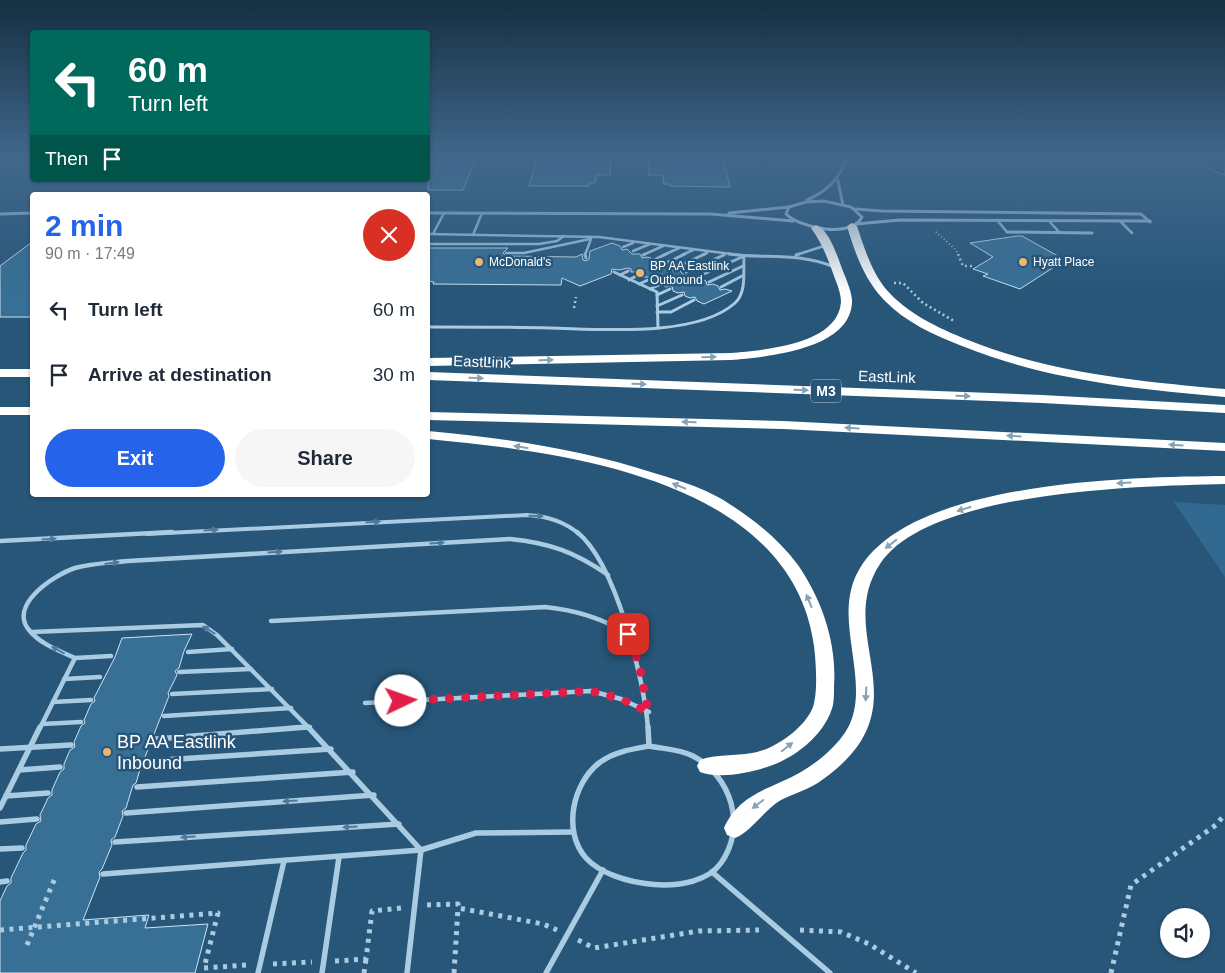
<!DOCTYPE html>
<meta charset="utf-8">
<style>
:root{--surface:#fff;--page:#f6f6f7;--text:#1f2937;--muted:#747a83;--accent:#2563eb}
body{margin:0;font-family:Arial,sans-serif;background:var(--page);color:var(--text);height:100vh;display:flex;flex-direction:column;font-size:19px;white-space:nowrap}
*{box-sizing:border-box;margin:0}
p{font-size:16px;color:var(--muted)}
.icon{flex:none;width:28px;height:28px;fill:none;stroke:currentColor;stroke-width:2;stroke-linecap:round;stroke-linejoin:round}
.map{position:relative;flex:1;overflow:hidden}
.side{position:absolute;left:30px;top:192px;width:400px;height:305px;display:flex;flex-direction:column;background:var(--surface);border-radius:5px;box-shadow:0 1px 4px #0004}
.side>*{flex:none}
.top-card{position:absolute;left:30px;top:30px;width:400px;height:152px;border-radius:5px;box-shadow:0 1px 4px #0004;background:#00695c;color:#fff;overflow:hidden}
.controls{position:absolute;left:1160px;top:908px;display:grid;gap:10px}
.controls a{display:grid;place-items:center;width:50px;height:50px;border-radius:50%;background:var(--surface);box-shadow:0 1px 4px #0004;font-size:25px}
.pin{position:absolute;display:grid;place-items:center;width:42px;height:42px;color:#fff;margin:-21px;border-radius:10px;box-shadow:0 2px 8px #0006}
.me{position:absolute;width:55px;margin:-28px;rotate:87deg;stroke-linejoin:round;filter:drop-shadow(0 0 4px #0008)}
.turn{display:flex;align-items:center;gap:18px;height:105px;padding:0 15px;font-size:22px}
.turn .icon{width:65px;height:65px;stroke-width:2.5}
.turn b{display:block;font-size:35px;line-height:42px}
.then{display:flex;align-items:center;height:48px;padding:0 15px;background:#0003;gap:10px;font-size:19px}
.round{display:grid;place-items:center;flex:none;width:52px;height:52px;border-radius:26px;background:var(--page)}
.overview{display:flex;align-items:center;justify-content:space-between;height:85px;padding:0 15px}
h1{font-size:30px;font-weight:700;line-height:38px;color:var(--accent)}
.button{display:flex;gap:10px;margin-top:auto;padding:10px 15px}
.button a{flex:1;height:58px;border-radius:30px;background:var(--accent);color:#fff;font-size:20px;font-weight:700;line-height:58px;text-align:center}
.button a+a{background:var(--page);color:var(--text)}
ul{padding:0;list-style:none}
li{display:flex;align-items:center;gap:15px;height:65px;padding:0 15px}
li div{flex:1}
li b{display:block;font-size:19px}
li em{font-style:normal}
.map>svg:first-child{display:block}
.green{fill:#326990}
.water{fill:#1b3f5a;stroke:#9fc8e3}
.building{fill:#386f95;stroke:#cce3f3}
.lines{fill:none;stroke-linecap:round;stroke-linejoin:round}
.path-far2{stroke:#aacce3;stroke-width:2;stroke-dasharray:1 2.5;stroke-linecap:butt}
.path-far1{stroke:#aacce3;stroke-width:2.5;stroke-dasharray:2 3;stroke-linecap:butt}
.path{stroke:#aacce3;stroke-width:5;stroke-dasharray:4 5.5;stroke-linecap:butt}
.service-far4{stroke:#aacce3;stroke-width:2.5}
.service-far3{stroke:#aacce3;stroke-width:3}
.service-far2{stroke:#aacce3;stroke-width:4}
.service-far1{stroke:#aacce3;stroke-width:4.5}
.service{stroke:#aacce3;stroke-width:5.5}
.minor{stroke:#aacce3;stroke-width:3}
.motorway{fill:#fff;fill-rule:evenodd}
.oneway{fill:#88a2b5}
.oneway2{fill:#4e7999}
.route{stroke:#e11d48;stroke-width:9;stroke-dasharray:0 16.2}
.poi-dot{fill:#ebb670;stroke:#275679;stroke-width:2}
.labels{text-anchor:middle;stroke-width:5;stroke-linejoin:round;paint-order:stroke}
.far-poi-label{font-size:12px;fill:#fff;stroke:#275679;text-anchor:start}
.shield{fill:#275679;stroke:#beccd7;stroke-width:1}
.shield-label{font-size:14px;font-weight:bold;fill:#fff}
.street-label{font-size:15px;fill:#fff;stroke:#275679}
.near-poi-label{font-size:18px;fill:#fff;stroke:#275679;text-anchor:start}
</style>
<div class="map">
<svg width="1225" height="973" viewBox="0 0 1225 973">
<rect width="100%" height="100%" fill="#275679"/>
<path class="green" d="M1174 502 1225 505V577Z"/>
<path class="water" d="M1178 157H1225V175Z"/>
<g class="building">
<path d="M428 157H476L463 190H428Z"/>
<path d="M537 157H611L610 175H596L595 183H590L589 186H529Z"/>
<path d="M648 157H723L730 187 670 186V184H664L663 175H649Z"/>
<path d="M1017 236H1022L1065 260 1020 289 983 276 988 274 973 269 993 257 970 243Z"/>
<path d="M32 242V317H0V266Z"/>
<path d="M612 243 620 246 622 250 627 249 632 254H640L642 258 647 257 651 258 653 263 659 261 662 267 669 266 672 267 673 271 679 270 684 275 694 276 695 280 702 279 706 281 707 285 713 284 718 286 720 290 725 289 732 291 704 304 697 301 695 297 690 298 685 296 684 292 678 293 673 291 672 286 665 287 661 282 651 281 650 277H641L639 272H631V269L628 268 619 270 612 269 611 274 580 286 562 278 561 285 433 284 434 282 428 281V248H508L503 253 506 256 576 257 582 254 583 260 586 261 589 259 590 251Z"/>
<path d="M192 634 184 651 179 668 175 671 177 675 168 693 169 696 145 757 143 759 136 783 133 785 126 808 122 811 123 816 115 837 111 840 112 845 102 869 99 872 100 877 83 920 149 915 145 928 208 924 195 973H0V901L7 886 11 883V878L23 853 26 850V845L36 824 41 821 40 815 48 798 52 795V790L60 772 64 769V764L70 750 75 747 74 742 81 726 85 723 84 720 91 704 95 701 94 698 115 657 122 638Z"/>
</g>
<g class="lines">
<g class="path-far2">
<path d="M825 171 832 157"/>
<path d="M936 232 956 250 958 255"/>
</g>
<g class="path-far1">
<path d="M958 254 963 266H975"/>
<path d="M894 283H903L923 303 954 321"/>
<path d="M574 308 576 297"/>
</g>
<g class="path">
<path d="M427 905 458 904V908L543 924 557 930"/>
<path d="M0 930 218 913 204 968 247 965"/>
<path d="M800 930 841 932 869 944 916 973"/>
<path d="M578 940 594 948 699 931 759 930"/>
<path d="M27 945 55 878"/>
<path d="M335 961 366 959 372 911 401 908"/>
<path d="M273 964 312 962"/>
<path d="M364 973 366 959"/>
<path d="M454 973 458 908"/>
<path d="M1111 973 1131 885 1216 825 1225 814"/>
</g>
<g class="service-far4">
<path d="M997 220 1007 232"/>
<path d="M1049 221 1060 233"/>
<path d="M1120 221 1132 233"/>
<path d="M428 234 599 237 739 255"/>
<path d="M433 234 444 213"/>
<path d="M473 235 482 213"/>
<path d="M428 244H539L557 241 564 236"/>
<path d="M623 247 633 243"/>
<path d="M633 251 650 244"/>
<path d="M506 253H524L590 239"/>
<path d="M585 255 591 239"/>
<path d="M643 255 663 246"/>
<path d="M664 255 679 248"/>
<path d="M682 255 693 250"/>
<path d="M702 255 707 253"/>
<path d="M796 255 827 245"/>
</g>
<g class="service-far3">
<path d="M585 254 586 258"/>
<path d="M729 254C765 259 800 252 834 267"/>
<path d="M643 255 645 254"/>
<path d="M796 255 799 254"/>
<path d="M654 260 666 254"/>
<path d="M664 264 685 254"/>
<path d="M675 268 705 254"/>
<path d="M614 272 657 292 658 328"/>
<path d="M686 272 724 255"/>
<path d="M620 275 628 271"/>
<path d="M697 277 742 257"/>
<path d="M629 280 638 275"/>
<path d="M709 282 743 266"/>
<path d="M639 284 648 280"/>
<path d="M721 287 742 276"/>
<path d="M650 289 659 285"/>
<path d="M657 295 670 289"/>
<path d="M657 306 682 295"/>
<path d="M657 312H671L694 300"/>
<path d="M428 327C469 327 509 327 550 328 599 329 696 338 735 303 747 292 743 271 744 256"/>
</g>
<path class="service-far2" d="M147 534 527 515C546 516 564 521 579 534"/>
<g class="service-far1">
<path d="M577 532C616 563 644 679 648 728"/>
<path d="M0 541 172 532"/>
<path d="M271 621 545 607C576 610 602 618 628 634"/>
<path d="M32 632 203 625 217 635 309 728"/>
<path d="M188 652 232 649"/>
<path d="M75 658 111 656"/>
<path d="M179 672 251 669"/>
<path d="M64 679 100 677"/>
<path d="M172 694 272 689"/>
<path d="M53 702 91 700"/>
<path d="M365 703 591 691 621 699 649 712"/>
<path d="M164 716 291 708"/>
<path d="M42 724 81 722"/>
<path d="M40 728 75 658C60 651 40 644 29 630 8 605 54 575 75 568 92 563 110 563 128 561L510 539C550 543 575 552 608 575"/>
<path d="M291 728 310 727"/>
</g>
<g class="service">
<path d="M308 727 421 850 476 833 573 832"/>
<path d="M648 727 649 746"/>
<path d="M156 739 307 727"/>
<path d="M649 746C664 749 679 749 693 756 731 776 747 826 721 863 696 898 612 887 586 858 562 831 573 783 599 763 613 752 632 749 649 746Z"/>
<path d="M0 749 71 745"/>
<path d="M147 761 331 749"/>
<path d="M19 770 60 767"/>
<path d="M137 787 353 772"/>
<path d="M6 796 48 793"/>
<path d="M0 808 40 727"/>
<path d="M126 813 374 795"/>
<path d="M0 822 37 819"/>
<path d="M115 842 399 824"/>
<path d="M0 849 22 848"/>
<path d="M712 872 830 973"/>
<path d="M103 874 421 850 407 973"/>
<path d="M0 882 7 881"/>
<path d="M258 973 284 861"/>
<path d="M322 973 339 857"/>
<path d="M546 973 603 870"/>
</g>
<g class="minor">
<path d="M838 181 843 205"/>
<path d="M807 200C828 191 840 178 847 157"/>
<path d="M824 201 851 207 862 217C851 239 800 228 786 214L789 207 806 202Z"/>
<path d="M855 209 882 211 1141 214 1150 222"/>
<path d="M428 213 711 214 793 221"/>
<path d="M729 213 789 207"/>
<path d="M0 214 32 213"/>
<path d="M856 224 900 220 1150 221"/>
<path d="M1007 232 1092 233"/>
</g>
<g class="motorway">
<path d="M852 223 857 226C864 247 871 270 885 288 906 313 938 328 968 340 1051 373 1137 381 1225 389V397C1135 389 1046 380 962 346 934 335 905 322 884 300 864 279 855 253 847 226Z"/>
<path d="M816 225C828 229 836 252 840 263 844 275 851 288 852 300 853 350 766 357 731 360L428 366V358L731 353C763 350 838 345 841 302 841 293 837 284 834 276 828 259 822 243 811 228Z"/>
<rect x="0" y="369" width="32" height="8"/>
<path d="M428 372 1042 395 1225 405V413L1042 403 428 380Z"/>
<rect x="0" y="407" width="32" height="8"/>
<path d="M428 412 783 421 1225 443V451L783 429 428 420Z"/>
<path d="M428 431C505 438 581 449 654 473 681 481 708 489 731 505 756 521 780 541 798 565 822 600 837 643 834 686 834 692 834 699 833 705 826 734 794 759 767 767 748 773 719 779 700 772L697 766 700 760C716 754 735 756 752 753 774 750 805 728 813 707 818 691 816 663 814 646 791 478 562 452 428 439Z"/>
<path d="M1225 476V484C1143 486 928 490 880 564 832 637 927 706 822 780 810 789 795 793 781 800 764 810 751 832 735 838L727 835 724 828C740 792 772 789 801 772 818 762 836 747 846 731 871 691 840 634 851 590 878 479 1134 477 1225 476Z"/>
</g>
</g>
<defs><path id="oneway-solid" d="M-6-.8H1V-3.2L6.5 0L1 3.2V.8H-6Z" transform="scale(1.25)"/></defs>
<g class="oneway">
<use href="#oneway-solid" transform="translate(709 357) rotate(-1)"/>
<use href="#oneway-solid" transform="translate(546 360) rotate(-1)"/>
<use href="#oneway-solid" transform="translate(476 378) rotate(2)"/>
<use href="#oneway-solid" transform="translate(639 384) rotate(2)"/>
<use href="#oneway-solid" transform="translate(801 390) rotate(2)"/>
<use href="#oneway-solid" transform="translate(963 396) rotate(2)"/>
<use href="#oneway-solid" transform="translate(689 422) rotate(-179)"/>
<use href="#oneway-solid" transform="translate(852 428) rotate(-177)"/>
<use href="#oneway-solid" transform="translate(1014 436) rotate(-177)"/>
<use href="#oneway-solid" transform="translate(1176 445) rotate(-177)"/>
<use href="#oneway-solid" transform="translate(521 447) rotate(-171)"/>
<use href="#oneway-solid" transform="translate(1124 483) rotate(176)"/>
<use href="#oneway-solid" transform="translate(679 486) rotate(-158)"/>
<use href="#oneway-solid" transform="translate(964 509) rotate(163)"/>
<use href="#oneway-solid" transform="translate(891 544) rotate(142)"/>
<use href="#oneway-solid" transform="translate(809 601) rotate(-112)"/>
<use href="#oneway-solid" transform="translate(866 694) rotate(93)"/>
<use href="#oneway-solid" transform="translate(787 747) rotate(-39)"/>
<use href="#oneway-solid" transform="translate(758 804) rotate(143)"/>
</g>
<g class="oneway2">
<use href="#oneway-solid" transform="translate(536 516) rotate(2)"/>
<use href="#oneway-solid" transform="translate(373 522) rotate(-3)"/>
<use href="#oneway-solid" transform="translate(211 530) rotate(-3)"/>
<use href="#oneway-solid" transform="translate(49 539) rotate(-3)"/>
<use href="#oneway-solid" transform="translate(437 543) rotate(-3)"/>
<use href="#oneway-solid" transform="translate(275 552) rotate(-3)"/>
<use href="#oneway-solid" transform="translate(112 563) rotate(-7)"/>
<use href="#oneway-solid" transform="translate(209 630) rotate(-148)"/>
<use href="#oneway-solid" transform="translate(58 650) rotate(-152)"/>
<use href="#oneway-solid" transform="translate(290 801) rotate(176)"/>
<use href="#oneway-solid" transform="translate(350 827) rotate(176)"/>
<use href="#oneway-solid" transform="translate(188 837) rotate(176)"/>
</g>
<linearGradient id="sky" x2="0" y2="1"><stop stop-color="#152f43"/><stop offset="0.54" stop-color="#41688c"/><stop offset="1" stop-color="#41688c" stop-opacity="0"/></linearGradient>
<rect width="1225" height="293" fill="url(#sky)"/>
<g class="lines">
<path class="route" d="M401 701 591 691 621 699 648 712 639 664 628 634"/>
</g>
<g class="poi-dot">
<circle cx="479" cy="262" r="5"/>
<circle cx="1023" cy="262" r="5"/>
<circle cx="640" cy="273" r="5"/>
<circle cx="107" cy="752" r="5"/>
</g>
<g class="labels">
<g class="far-poi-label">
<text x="489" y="266">McDonald's</text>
<text x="1033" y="266">Hyatt Place</text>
<text x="650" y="270">BP AA Eastlink<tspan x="650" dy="14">Outbound</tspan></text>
</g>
<rect class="shield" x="811" y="379.5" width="30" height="23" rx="4"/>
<g class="shield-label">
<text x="826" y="396">M3</text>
</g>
<g class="street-label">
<text transform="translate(482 362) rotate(2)" y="5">EastLink</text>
<text transform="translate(887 377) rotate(2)" y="5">EastLink</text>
</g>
<g class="near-poi-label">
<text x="117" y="748">BP AA Eastlink<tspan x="117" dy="21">Inbound</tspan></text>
</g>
</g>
</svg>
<div class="controls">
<a><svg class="icon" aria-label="sound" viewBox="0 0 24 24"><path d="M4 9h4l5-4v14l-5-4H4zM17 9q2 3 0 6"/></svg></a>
</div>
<div class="pin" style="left:628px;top:634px;background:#d93025"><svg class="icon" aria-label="arrive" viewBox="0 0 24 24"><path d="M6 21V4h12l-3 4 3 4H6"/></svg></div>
<svg class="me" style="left:401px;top:701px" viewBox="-20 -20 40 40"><circle r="19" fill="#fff"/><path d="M0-13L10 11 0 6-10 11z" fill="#e11d48"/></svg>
<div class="top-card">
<div class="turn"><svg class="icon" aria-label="left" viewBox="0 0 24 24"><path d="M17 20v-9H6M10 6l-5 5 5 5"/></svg><div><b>60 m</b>Turn left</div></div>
<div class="then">Then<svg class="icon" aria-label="arrive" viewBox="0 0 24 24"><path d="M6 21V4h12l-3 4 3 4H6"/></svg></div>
</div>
<section class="side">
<div class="overview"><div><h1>2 min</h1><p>90 m · 17:49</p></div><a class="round" style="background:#d93025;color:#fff"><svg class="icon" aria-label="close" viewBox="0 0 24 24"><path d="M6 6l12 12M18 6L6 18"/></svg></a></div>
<ul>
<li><svg class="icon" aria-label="left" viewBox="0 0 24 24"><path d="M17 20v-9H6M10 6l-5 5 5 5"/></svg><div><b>Turn left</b></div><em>60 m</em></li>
<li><svg class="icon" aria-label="arrive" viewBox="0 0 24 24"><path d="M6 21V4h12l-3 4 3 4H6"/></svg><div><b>Arrive at destination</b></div><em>30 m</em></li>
</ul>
<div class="button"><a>Exit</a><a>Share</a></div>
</section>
</div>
